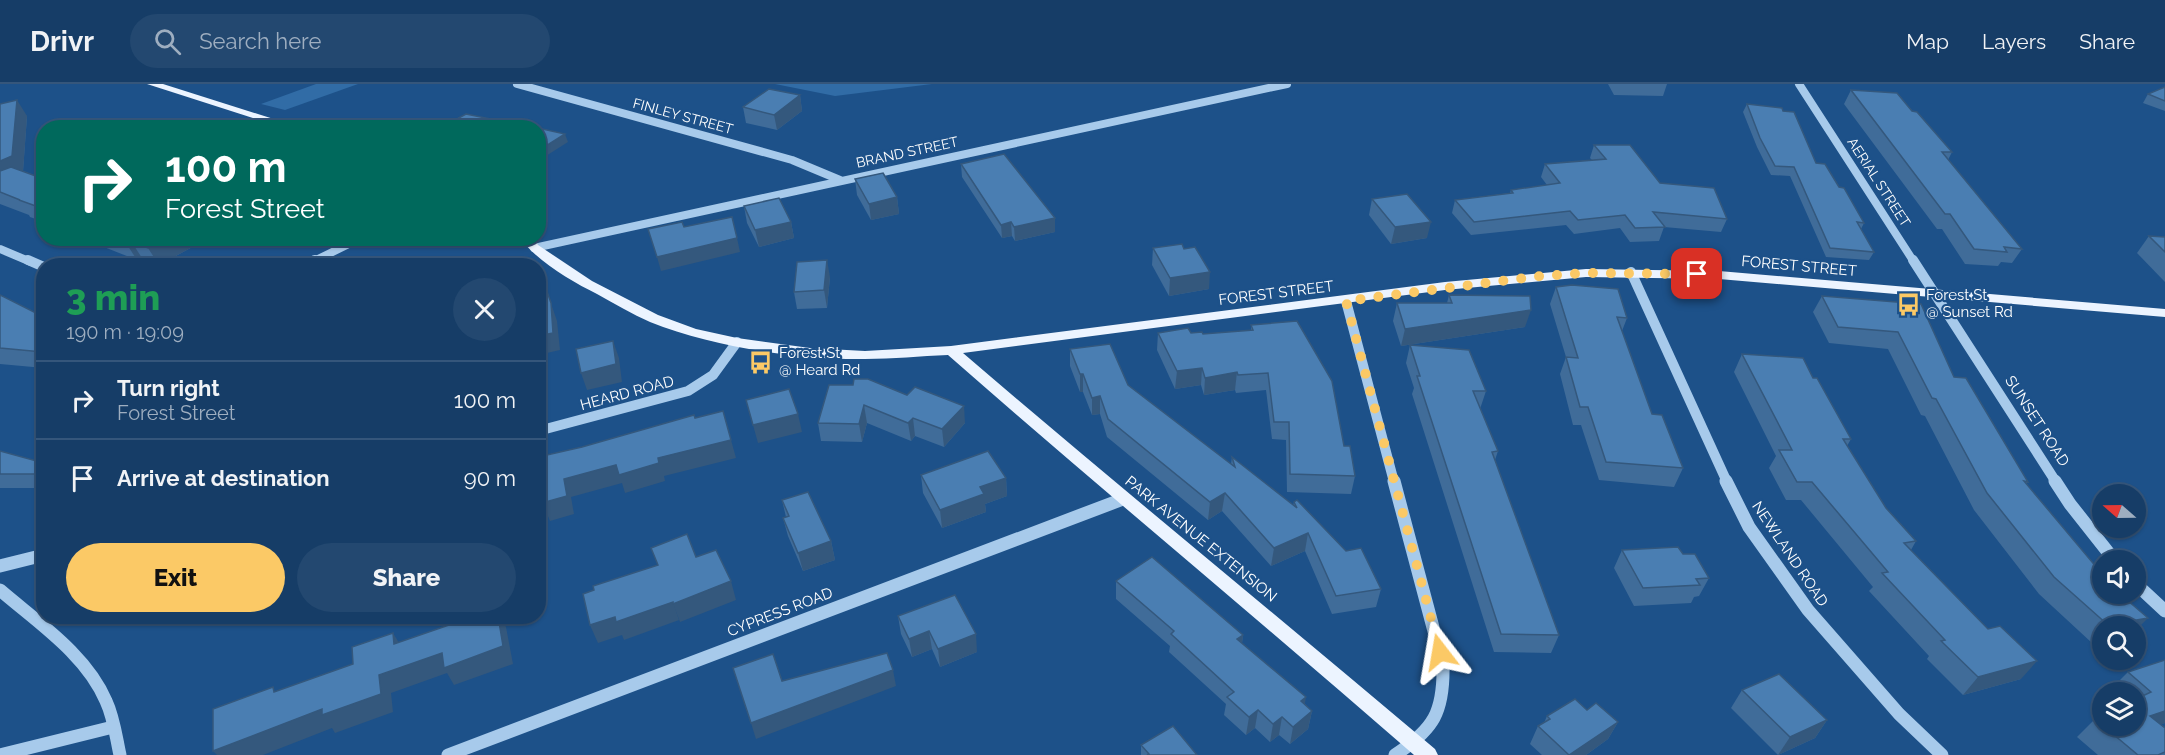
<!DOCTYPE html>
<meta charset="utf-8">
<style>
:root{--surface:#163d67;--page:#234870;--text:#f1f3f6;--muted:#9eaec0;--line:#35567b;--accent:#fbc966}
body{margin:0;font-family:Raleway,sans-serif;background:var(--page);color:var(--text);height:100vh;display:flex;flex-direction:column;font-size:22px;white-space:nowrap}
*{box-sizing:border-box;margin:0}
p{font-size:20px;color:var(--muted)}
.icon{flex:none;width:33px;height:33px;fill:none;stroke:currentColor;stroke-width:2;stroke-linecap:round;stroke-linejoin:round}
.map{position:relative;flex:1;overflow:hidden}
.panel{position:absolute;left:36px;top:174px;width:510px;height:366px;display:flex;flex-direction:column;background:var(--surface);border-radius:24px;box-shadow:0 2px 4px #0004,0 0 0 2px var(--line)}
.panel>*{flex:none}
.guide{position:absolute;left:36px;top:36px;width:510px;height:126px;border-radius:24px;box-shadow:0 2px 4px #0004,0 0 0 2px var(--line);background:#00695c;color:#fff;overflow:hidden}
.needle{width:39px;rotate:290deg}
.fabs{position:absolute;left:2092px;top:400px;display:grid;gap:12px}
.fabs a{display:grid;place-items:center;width:54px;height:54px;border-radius:50%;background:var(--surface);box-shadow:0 2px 4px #0004,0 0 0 2px var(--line);font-size:30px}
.pin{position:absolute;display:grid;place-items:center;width:51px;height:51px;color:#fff;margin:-26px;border-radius:12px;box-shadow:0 3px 9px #0006}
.me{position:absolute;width:66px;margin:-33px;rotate:346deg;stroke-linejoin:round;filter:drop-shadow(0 0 4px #0008)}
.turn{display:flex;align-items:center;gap:21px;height:126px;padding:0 30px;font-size:27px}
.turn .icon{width:78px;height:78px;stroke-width:2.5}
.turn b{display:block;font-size:42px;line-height:51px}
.round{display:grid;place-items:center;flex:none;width:63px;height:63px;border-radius:32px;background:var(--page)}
.summary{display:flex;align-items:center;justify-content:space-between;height:102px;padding:0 30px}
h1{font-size:36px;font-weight:800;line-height:45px;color:#1e9e55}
.action{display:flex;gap:12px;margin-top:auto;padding:12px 30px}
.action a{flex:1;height:69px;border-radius:36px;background:var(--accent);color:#111;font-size:24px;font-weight:800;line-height:69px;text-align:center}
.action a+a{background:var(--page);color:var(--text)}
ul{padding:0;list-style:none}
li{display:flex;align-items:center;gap:18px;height:78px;padding:0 30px;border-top:2px solid var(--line)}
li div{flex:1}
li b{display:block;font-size:22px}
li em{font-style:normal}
header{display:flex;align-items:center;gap:36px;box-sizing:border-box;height:84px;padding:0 30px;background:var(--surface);border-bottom:2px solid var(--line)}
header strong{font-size:28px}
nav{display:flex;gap:33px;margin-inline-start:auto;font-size:21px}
.search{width:420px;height:54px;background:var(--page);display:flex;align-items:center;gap:15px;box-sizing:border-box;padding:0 21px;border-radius:33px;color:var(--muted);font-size:22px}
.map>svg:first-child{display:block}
.green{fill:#316ca6}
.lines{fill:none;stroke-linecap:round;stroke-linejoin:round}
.minor-far2{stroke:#a7caeb;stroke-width:8}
.minor-far1{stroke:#a7caeb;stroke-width:10}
.minor{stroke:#a7caeb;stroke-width:13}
.major{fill:#ecf4ff;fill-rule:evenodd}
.wall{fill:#406c99}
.shaded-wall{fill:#34587d}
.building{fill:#4a7eb2;stroke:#34587d;stroke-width:1.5}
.route{stroke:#fbc966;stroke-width:10;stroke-dasharray:0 18}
.labels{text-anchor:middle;stroke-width:4.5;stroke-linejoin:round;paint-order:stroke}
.far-street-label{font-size:14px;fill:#fff;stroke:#1d5189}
.street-label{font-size:15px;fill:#fff;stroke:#1d5189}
.poi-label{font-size:15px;fill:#fff;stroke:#1d5189;text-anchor:start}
</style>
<header>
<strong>Drivr</strong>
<div class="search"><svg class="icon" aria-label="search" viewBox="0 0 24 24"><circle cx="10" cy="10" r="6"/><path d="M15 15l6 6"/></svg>Search here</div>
<nav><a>Map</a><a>Layers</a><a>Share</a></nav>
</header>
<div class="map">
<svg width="2165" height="671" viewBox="0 0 2165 671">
<rect width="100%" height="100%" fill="#1d5189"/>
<g class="green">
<path d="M316 0H358L285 26 261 20Z"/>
<path d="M775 0H932L835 12Z"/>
</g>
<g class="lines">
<g class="minor-far2">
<path d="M517 0 792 76 840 96"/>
<path d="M1799 0 1914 178"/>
<path d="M534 164 1287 0"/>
<path d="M0 165 31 178"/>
<path d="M312 178 361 154"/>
</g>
<g class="minor-far1">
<path d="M28 176 44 183"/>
<path d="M1913 176 2056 398"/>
<path d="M304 182 315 176"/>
<path d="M1631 188 1727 398"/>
<path d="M1346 217 1394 398"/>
<path d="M538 347 688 307 713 291 737 258"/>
</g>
<g class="minor">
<path d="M1394 397 1443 581C1444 628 1434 645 1395 671"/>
<path d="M1726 397 1749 443 1808 526 1899 630 1942 671"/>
<path d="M2055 397 2070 420 2115 477"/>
<path d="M0 482 44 471"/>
<path d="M2136 500 2165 527"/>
<path d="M0 506C37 538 86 570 106 617 114 634 116 653 120 671"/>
<path d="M0 671 113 643"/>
<path d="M448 671 1123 415"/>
</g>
<g class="major">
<path d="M147 0H163L302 44H284Z"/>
<path d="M520 154H533L538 161 592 197 658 231 696 245 737 254 810 264 865 267 951 262 1445 198 1586 185 1719 187 2165 225V233L1719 195 1586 193 1445 206 963 269C1119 403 1278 532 1435 665L1438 671H1414C1259 536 1102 406 948 271 920 272 893 275 865 275 796 276 714 263 650 238 632 230 615 220 597 210 571 197 538 178 520 154Z"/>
</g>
</g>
<g class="wall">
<path d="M1608 0H1667L1663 12 1614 11Z"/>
<path d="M2165 3V27L2143 19 2148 10Z"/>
<path d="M1851 6 1912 27 1952 68 1948 76 2022 165 2012 179 2001 178 1998 182 1965 180 1942 145H1937L1844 20Z"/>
<path d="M800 11 802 27 777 46 746 39 743 23Z"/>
<path d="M0 20 27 32 23 87 44 95V138L30 133 29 131 0 120Z"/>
<path d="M1747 20 1783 27 1816 79 1839 103 1864 139 1861 145 1874 168 1869 176 1826 173 1790 92 1771 91 1757 63 1743 28Z"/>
<path d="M1594 61 1660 99 1727 135 1721 148 1664 143 1659 157 1630 158 1620 144 1574 150 1566 141 1471 151 1452 129 1455 116 1510 109 1511 106 1547 101 1541 93 1545 80 1592 76 1590 74Z"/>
<path d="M961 80 1055 134V148L1015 157 1012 152 1002 154 962 93Z"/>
<path d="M855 95 897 113 899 130 871 136 857 111Z"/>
<path d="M1372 115 1427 154 1391 160 1369 131Z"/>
<path d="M744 122 791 138 794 154 759 163 747 139Z"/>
<path d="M2149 152 2165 153V198L2137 169Z"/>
<path d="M81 154H195L198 160 159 181 142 174 137 176Z"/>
<path d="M1153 164 1209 205 1169 212 1152 181Z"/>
<path d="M830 193 827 224 797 225 794 208Z"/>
<path d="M1556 203 1627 234 1622 247 1652 330 1683 384 1674 403 1599 396 1581 341H1573L1560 290 1566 273 1550 220Z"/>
<path d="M0 211 44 233V284L0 280Z"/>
<path d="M1449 211 1525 243 1401 262 1393 237 1397 219H1447Z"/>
<path d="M1822 212 1921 220 1954 293 2028 398 2026 400 2136 543H2103V556L2092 559 2039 510 1974 426 1925 332 1921 331 1888 265 1829 259 1813 228Z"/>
<path d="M1251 241 1344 362 1355 392 1351 410 1287 408 1286 356 1272 355 1266 306 1236 309 1235 306 1204 311 1201 301 1175 305 1157 266 1158 249 1203 250 1251 246Z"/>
<path d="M1410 261 1486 307 1480 325 1498 367 1495 376 1559 551 1551 569 1494 568 1412 310 1414 304 1406 279Z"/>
<path d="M1070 265 1128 301 1231 380 1232 373 1293 422 1294 418 1381 505 1376 523 1332 530 1305 467 1271 482 1222 427 1208 436 1107 353 1100 330 1092 331 1083 308H1080L1070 282Z"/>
<path d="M1742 270 1813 294 1851 355 1847 362 1886 424 1916 457 1911 466 2021 595 1963 611 1927 575 1929 572 1869 507 1873 503 1801 416H1786L1769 384 1776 372 1734 288Z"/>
<path d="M829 301 965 339 944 363 915 352 911 357 867 339 862 358 821 357 818 339Z"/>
<path d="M0 367 44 379V404H0Z"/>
<path d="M921 391 1006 394 1007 412 985 420 986 428 942 444 923 409Z"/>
<path d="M782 416 831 457 835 476 803 487 788 452 783 434 786 433Z"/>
<path d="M1622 466 1683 470 1709 494 1699 512 1694 513 1691 519 1634 522 1614 484Z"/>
<path d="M1116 497 1243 551 1242 559 1312 627 1308 645 1290 660 1279 651 1270 658 1255 644 1246 651 1224 631 1226 620 1169 568 1170 562 1116 515Z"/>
<path d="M898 532 977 568 940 583 932 565 912 573 901 550Z"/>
<path d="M2165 576V639L2160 640 2165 671H2098L2077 653 2095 635 2136 642V609H2114L2110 606 2128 588Z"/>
<path d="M1742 606 1827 636 1815 654 1778 671 1731 624Z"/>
<path d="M1587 626 1618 638 1608 655 1586 671H1542L1530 660 1538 642 1544 639 1547 632Z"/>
<path d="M1141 661 1197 671H1141Z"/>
</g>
<g class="shaded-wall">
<path d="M800 11 802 27 777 46 774 31Z"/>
<path d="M17 16 27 32 23 88 0 87V77Z"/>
<path d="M565 50 568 58 538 77V67Z"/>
<path d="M897 113 899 130 871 136 869 120Z"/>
<path d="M1055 134V148L1015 157 1014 143Z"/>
<path d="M791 138 794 154 759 163 755 146Z"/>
<path d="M1011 138 1012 152 1002 154 1001 141Z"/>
<path d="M1431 138 1427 154 1391 160 1395 143Z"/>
<path d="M166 154H195L198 160 159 181 148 164Z"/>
<path d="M737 154 740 168 661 187 657 173Z"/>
<path d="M131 157 142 174 137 176 126 159Z"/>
<path d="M827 176 830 193 827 224 824 206Z"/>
<path d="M1210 188 1209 205 1169 212 1170 194Z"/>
<path d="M544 199 557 237 560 266 538 271V252Z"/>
<path d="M1531 226 1525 243 1401 262 1405 245Z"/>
<path d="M613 257 619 274 622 298 587 306 581 289Z"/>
<path d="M1202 284 1201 301 1175 305 1177 287Z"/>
<path d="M1237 288 1235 306 1204 311 1205 294Z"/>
<rect x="1080" y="290" width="3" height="18"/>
<path d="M1100 312V330L1092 331V314Z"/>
<path d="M864 321 867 339 862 358 859 340Z"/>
<path d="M964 322 965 339 944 363 942 345Z"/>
<path d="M798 330 802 348 758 359 753 341Z"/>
<path d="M913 334 915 352 911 357 908 339Z"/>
<path d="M731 356 736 374 664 392 665 397 625 409 622 399 571 413 574 430 550 437 543 420 538 421V401L616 381 658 374Z"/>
<path d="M1006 394 1007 412 985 420 986 428 942 444 940 426 980 403Z"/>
<path d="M1225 409 1222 427 1208 436 1210 418Z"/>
<path d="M1308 449 1305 467 1271 482 1274 464Z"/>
<path d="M831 457 835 476 803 487 798 469Z"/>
<path d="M731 497 736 516 680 538 673 520Z"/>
<path d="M673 518 679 536 624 556 622 551 598 559 590 541 615 533Z"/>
<path d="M498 532H500L506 543 513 580 454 601 447 589 391 609 393 628 335 649 332 644 263 671H217L213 667 379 591Z"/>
<path d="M2148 534 2136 546V543H2106L2108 541Z"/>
<path d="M2103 546V556L2092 559Z"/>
<path d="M929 547 932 565 912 573 909 555Z"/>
<path d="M393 549 404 567 394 560Z"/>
<path d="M976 550 977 568 940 583 938 565Z"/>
<path d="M1243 551 1241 569 1237 555Z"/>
<path d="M2037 577 2021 595 1963 611 1978 593Z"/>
<path d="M893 586 896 602 756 655 751 639Z"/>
<path d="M1306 613 1303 631 1301 617Z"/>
<path d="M1258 626 1255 644 1246 651 1249 633Z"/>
<path d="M1312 627 1308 645 1290 660 1293 643Z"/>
<path d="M2165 627V639L2132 650 2150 632Z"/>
<path d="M1282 633 1279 651 1270 658 1273 640Z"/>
<path d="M1827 636 1815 654 1778 671 1790 653Z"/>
<path d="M1618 638 1608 655 1586 671H1569Z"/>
</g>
<g class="building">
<path d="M2165 3V17L2148 10Z"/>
<path d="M769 5 800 11 774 31 743 23Z"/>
<path d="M1851 6 1897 9 1912 27 1917 28 1952 68H1942L2022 165 2004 163 2007 168 1974 165 1950 130H1945Z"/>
<path d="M17 16 12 72 0 77V20Z"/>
<path d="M1747 20 1782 24 1783 27 1794 28 1816 79 1825 80 1839 103 1844 104 1864 139 1857 138 1874 168 1830 164 1794 83 1775 82 1760 54Z"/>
<path d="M466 30 534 44H440Z"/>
<path d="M538 44 565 50 538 67Z"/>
<path d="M1594 61H1630L1660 99 1714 104 1727 135 1653 128 1665 143 1635 144 1625 131 1578 136 1570 127 1474 138 1455 116 1513 109 1511 106 1560 99 1545 80 1606 75Z"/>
<path d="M1004 70 1055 134 1014 143 1011 138 1001 141 961 80Z"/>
<path d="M11 83 44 95V125L19 116H20L0 108V87Z"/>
<path d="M883 89 897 113 869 120 855 95Z"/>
<path d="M1407 110 1431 138 1395 143 1372 115Z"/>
<path d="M779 114 791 138 755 146 744 122Z"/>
<path d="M732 133 737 154 657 173 648 145 682 138 684 143Z"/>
<path d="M2149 152 2165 153V168Z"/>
<path d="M114 154H166L148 164 131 157 126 159Z"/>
<path d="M1182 160 1184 165 1195 163 1210 188 1170 194 1153 164Z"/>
<path d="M827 176 824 206 794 208 797 178Z"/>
<path d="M544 199 551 219 553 249 538 252V200Z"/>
<path d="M1572 201 1618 205 1627 234 1617 233 1652 330 1662 331 1683 384 1606 378 1588 323H1580L1566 273 1578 274 1556 203Z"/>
<path d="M0 211 44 233V271L40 270 43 268 0 264Z"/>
<path d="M1449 211 1530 212 1531 226 1405 245 1397 219H1452Z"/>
<path d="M1822 212 1921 220 1954 293 1966 294 2028 398 2024 397 2103 491V510H2120L2148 534 2108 541 2054 493 1987 409 1936 315 1932 314 1898 248 1838 243Z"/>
<path d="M1297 237 1332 297 1344 362H1350L1355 392 1290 390 1289 338H1274L1268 289 1238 291 1237 288 1205 294 1202 284 1177 287 1158 249 1188 244 1191 249 1202 248 1203 250 1253 246 1251 241Z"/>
<path d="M613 257 616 280 581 289 576 265Z"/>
<path d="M1110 260 1128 301 1235 383 1232 373 1297 424 1294 418 1297 416 1346 467 1361 464 1381 505 1336 512 1308 449 1274 464 1225 409 1210 418 1108 335 1100 312 1092 314 1083 290H1080L1070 265Z"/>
<path d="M1410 261 1469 266 1486 307H1473L1498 367 1492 368 1559 551 1501 550 1417 292H1420Z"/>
<path d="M1742 270 1803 274 1813 294H1817L1851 355H1843L1886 424 1916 457 1904 459 1988 545 2000 542 2037 577 1978 593 1941 557 1945 556 1882 489 1888 488 1812 398H1797L1779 366H1792Z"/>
<path d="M854 295H868L907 311 915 303 964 322 942 345 913 334 908 339 864 321 859 340 818 339 829 301H853Z"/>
<path d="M789 305 798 330 753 341 746 316Z"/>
<path d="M723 327 731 356 658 374 659 379 619 391 616 381 564 395 567 412 542 419 539 401H538V373L582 363 694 331 695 334Z"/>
<path d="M0 367 44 379V390H0Z"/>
<path d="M988 367 1006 394 980 403 984 410 940 426 921 391Z"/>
<path d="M808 408 831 457 798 469 783 434 789 432 782 416Z"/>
<path d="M687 450 696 473 716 466 731 497 673 520V518L616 538 615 533 590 541 583 510 594 506 593 502 658 481 651 464Z"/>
<path d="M1678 463 1683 470H1695L1709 494 1696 495 1700 501 1643 504 1622 466Z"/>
<path d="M1152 473 1243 551 1237 555 1306 613 1301 617 1312 627 1293 643 1282 633 1273 640 1258 626 1249 633 1227 613 1234 608 1171 550 1174 547 1116 497Z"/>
<path d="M955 511 976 550 938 565 929 547 909 555 898 532Z"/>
<path d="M475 532H498L503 562 444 584 442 569 379 591 381 610 322 631V625L213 667V625L273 603 274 608 353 580 352 563 393 549 394 560Z"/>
<path d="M887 569 893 586 751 639 733 584 773 570 782 597Z"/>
<path d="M2165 576V627L2150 632 2165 644V668L2158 671H2138L2095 635 2103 631V642H2136V615L2151 608 2128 588Z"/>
<path d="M1779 590 1827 636 1790 653 1742 606Z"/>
<path d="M1575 615 1587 626 1596 619 1618 638 1569 671 1538 642 1550 635 1547 632Z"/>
<path d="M1173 642 1197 671H1147L1149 670 1141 661Z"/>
</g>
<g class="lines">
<path class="route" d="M1440 568 1346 217 1541 192 1586 189 1697 190"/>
</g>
<defs>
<symbol id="bus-bare" viewBox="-9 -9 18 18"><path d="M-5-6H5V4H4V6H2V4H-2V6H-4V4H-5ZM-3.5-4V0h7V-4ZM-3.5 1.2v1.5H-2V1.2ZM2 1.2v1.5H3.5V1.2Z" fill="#fbc966" stroke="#1d5189" stroke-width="2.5" paint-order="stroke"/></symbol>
</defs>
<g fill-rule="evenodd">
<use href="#bus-bare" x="1892" y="204" width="33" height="33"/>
<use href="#bus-bare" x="744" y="262" width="33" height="33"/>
</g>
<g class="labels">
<g class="far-street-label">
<text transform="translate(683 32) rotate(15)" y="5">FINLEY STREET</text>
<text transform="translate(907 68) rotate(-12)" y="5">BRAND STREET</text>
<text transform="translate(1879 98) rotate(57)" y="5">AERIAL STREET</text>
</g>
<g class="street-label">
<text transform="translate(1799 182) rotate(5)" y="5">FOREST STREET</text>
<text transform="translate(1276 209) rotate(-7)" y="5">FOREST STREET</text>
<text transform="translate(627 309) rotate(-15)" y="5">HEARD ROAD</text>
<text transform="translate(2037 337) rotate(57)" y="5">SUNSET ROAD</text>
<text transform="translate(1201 455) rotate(39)" y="5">PARK AVENUE EXTENSION</text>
<text transform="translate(1790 470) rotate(56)" y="5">NEWLAND ROAD</text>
<text transform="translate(780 528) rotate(-21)" y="5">CYPRESS ROAD</text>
</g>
<g class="poi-label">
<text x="1926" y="216">Forest St<tspan x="1926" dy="17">@ Sunset Rd</tspan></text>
<text x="779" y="274">Forest St<tspan x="779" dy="17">@ Heard Rd</tspan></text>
</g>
</g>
</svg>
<div class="fabs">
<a><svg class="needle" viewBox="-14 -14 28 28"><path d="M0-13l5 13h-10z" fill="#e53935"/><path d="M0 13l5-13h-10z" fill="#9eaec0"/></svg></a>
<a><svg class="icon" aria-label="sound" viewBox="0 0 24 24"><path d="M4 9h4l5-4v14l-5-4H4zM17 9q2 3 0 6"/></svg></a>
<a><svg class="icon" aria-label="search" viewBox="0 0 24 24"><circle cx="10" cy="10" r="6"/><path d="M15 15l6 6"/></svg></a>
<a><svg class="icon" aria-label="layers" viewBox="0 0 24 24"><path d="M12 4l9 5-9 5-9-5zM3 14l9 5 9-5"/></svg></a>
</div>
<div class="pin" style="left:1697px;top:190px;background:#d93025"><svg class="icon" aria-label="arrive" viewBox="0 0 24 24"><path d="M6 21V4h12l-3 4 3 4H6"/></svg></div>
<svg class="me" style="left:1440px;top:568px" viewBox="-20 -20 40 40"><path d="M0-17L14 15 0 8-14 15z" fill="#fbc966" stroke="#fff" stroke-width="4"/></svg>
<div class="guide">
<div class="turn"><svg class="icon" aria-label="right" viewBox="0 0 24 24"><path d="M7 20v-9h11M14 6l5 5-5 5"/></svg><div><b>100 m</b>Forest Street</div></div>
</div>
<section class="panel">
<div class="summary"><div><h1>3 min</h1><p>190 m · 19:09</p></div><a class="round"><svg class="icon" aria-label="close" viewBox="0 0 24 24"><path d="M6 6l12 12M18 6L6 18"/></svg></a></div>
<ul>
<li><svg class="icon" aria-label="right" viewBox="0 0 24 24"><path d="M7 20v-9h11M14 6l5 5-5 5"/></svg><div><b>Turn right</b><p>Forest Street</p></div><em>100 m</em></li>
<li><svg class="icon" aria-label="arrive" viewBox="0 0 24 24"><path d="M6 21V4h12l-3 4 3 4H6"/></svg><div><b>Arrive at destination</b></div><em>90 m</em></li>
</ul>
<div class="action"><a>Exit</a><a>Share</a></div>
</section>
</div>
